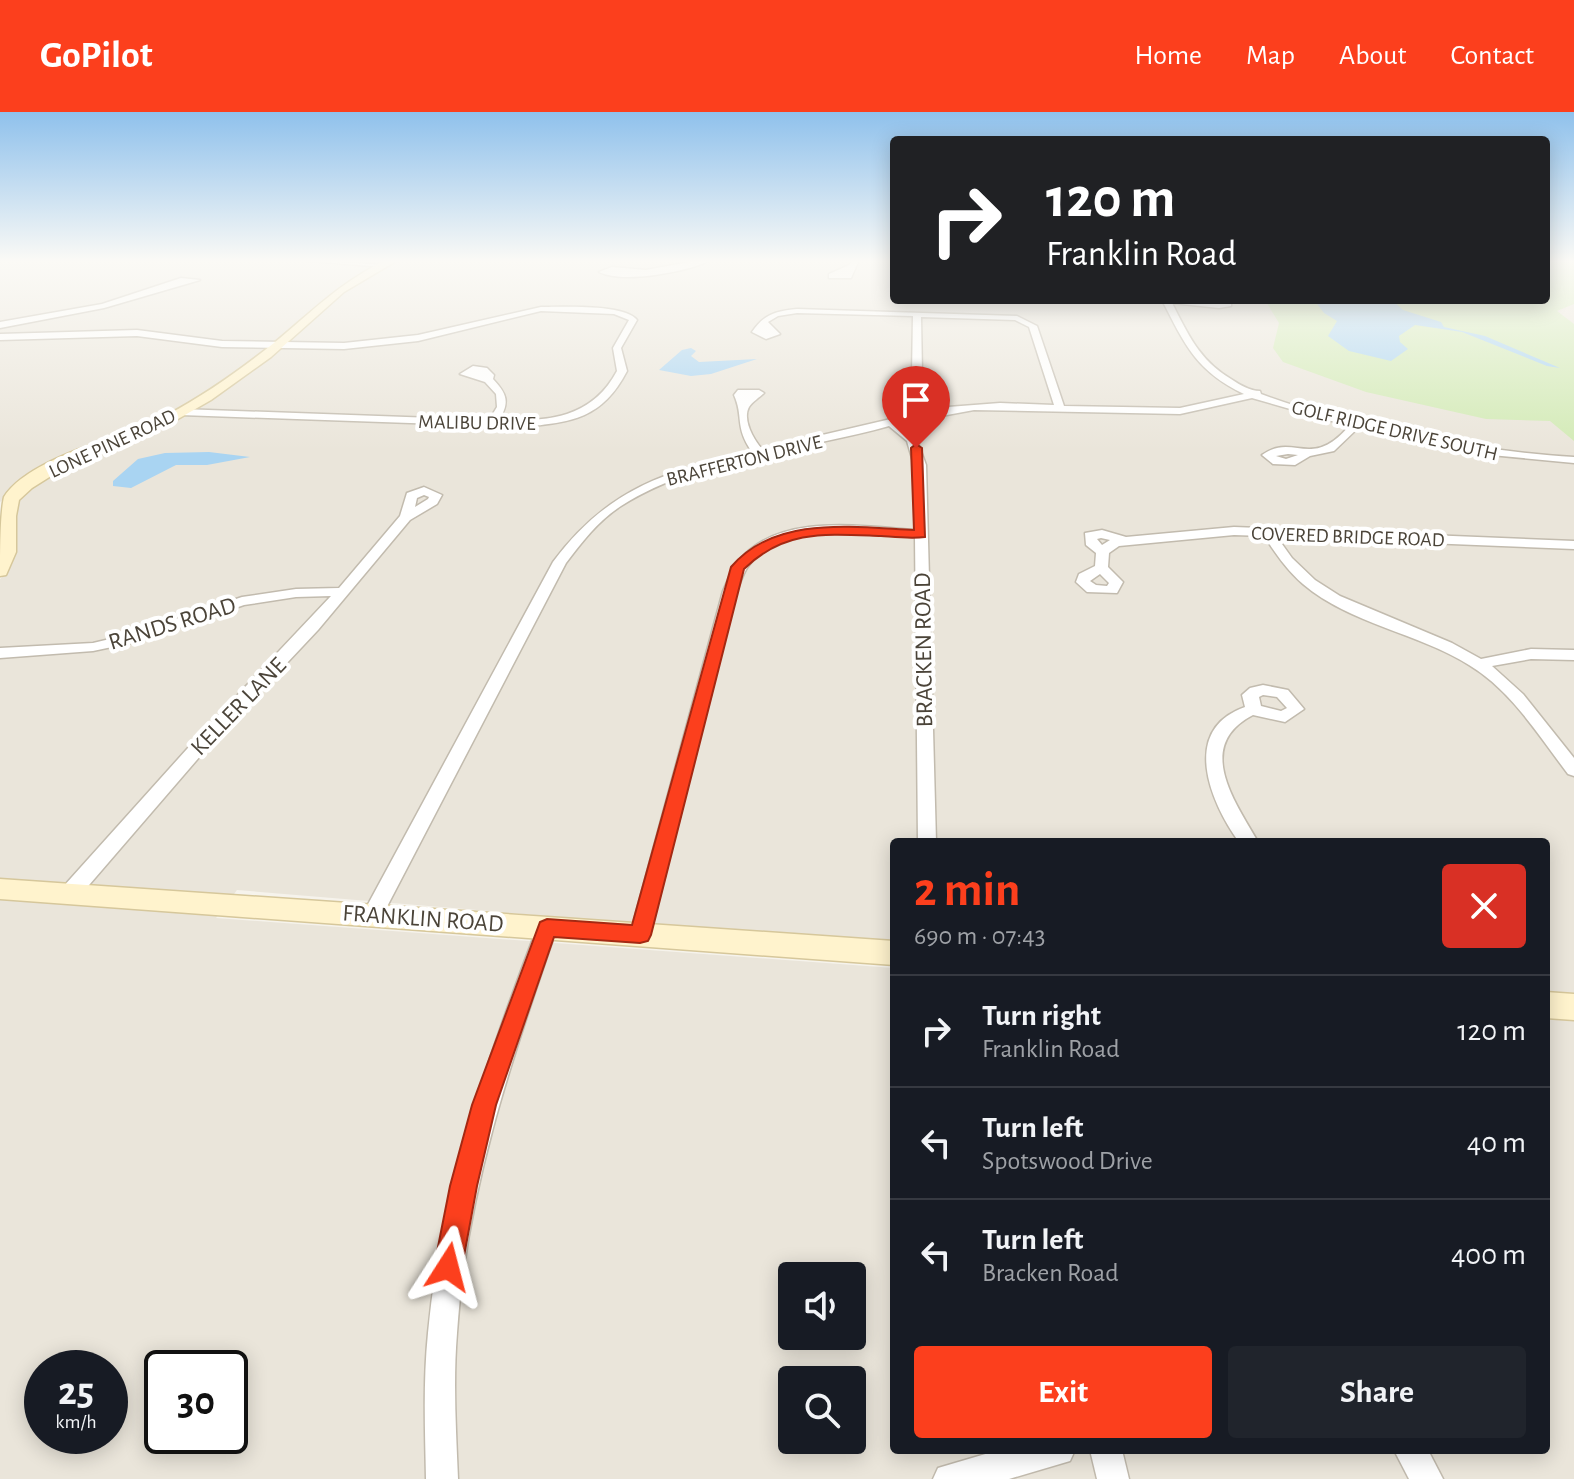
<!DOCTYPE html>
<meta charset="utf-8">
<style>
:root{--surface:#171b24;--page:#20242c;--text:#f1f3f6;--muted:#9ea1a6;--line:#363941;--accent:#fc3f1d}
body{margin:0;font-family:"Alegreya Sans",sans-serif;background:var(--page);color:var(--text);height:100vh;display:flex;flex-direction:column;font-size:30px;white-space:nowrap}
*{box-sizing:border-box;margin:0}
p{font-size:26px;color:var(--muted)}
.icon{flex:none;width:44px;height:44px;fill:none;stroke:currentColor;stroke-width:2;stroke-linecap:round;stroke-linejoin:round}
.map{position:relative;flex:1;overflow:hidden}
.sheet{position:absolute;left:890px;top:726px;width:660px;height:616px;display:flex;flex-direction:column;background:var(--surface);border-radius:8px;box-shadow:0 4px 20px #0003}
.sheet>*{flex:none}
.top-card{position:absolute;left:890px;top:24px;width:660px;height:168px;border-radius:8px;box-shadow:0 4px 20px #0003;background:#202124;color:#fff;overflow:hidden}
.fabs{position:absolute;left:778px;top:1150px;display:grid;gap:16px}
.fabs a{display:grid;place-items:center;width:88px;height:88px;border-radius:8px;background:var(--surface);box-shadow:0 4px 20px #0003;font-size:40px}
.speed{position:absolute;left:24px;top:1238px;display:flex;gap:16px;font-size:40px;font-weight:700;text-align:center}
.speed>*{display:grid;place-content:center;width:104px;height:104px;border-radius:50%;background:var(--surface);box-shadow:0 4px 20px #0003;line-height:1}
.speed small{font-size:20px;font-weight:400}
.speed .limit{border:4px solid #111;border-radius:12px;background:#fff;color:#111}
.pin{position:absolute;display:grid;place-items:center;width:68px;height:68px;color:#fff;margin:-82px -34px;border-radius:50% 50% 50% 0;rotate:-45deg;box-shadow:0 0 8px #0007}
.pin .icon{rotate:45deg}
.me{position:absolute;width:88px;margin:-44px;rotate:9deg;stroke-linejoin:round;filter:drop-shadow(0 0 6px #0008)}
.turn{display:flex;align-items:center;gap:28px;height:168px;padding:0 24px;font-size:36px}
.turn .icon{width:104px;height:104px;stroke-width:2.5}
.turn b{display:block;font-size:56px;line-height:68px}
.round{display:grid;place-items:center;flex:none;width:84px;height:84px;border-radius:8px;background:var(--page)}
.summary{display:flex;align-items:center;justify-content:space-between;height:136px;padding:0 24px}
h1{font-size:48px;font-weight:700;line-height:60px;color:var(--accent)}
.button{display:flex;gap:16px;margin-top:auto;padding:16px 24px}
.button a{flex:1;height:92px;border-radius:8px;background:var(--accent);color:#fff;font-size:32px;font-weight:700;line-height:92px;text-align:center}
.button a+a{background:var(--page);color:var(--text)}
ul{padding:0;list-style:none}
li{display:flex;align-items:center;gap:24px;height:112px;padding:0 24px;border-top:2px solid var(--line)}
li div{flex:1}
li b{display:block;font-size:30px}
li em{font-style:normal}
header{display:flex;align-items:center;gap:48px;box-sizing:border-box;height:112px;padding:0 40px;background:var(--accent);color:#fff}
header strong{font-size:38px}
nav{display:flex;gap:44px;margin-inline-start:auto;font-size:28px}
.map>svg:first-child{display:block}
.residential{fill:#eae5da;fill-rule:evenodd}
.green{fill:#d2eab5}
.water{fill:#a9d4f2}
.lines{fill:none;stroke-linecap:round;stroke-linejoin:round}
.street-casing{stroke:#c2bbae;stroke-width:3}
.secondary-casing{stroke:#d6c79b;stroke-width:3}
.street{fill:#fff;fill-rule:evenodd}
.secondary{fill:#fff3cd;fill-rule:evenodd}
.route{fill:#fc3f1d;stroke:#a42913;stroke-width:2}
.labels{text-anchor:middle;stroke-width:8;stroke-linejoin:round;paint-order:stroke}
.far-street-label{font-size:20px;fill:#4b4439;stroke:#fff}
.street-label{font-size:24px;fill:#4b4439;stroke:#fff}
</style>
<header>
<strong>GoPilot</strong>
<nav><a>Home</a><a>Map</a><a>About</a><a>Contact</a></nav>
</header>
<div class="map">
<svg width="1574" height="1367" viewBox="0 0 1574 1367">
<rect width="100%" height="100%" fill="#f6f3ec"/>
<g class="residential">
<path d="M0 148H387L333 180 267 238 178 298 24 370 0 390Z"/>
<path d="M395 148H894V188H1546V148H1574V885L1546 883V730H894V833L237 778 216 806 894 856V1338H1546V903L1574 905V1367H0V467L5 463 12 394 29 375 60 356 197 293 341 180ZM792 1164H852V1224H792ZM42 1256H110V1324H42ZM162 1256H230V1324H162ZM792 1268H852V1328H792Z"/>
</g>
<path class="green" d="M1546 148H1574V192L1557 199 1574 212V329L1550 309 1486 307 1366 280 1283 250 1273 236 1279 211 1265 188H1546Z"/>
<g class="water">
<path d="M1314 188H1392L1403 198 1441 210 1444 215 1485 224 1560 256 1547 254 1462 220 1415 213 1399 224 1400 230 1408 237 1391 249 1349 239 1328 224 1337 209 1324 201Z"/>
<path d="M691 236 696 239 691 244 699 250 757 247 711 262 691 264 659 258 682 238Z"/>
<path d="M209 340 250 345 207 353H176L131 376 113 374V369L138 347 165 341Z"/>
</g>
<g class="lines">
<defs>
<g id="street">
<path d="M297 148 388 153 384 155Z"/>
<path d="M700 148H711C687 160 623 172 599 160L612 155 646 158Z"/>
<path d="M852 148H859L851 166H829V162L849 153Z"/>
<path d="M181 166 200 168 104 196 0 216V210L102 192Z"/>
<path d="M1162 188 1231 190V194L1219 196 1172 191C1188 222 1199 248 1231 267 1240 273 1250 279 1260 279L1261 282C1353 316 1476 339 1574 345V351L1491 343 1358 316 1334 339 1310 344 1295 353 1273 352 1262 343C1294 320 1311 359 1349 314L1252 286 1180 302 974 298 898 312 917 328 926 353 936 730H918L915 425C867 422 779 408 747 456 743 462 740 472 737 479L650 823 647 829 640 832 633 829 630 823 723 479C727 470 731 459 737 451 776 400 859 414 915 418L914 353 907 329 889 314C801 339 700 344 621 394 598 409 582 430 566 451L380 808 373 810 366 808 363 802 366 796 553 450C607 377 667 358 752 340 734 314 744 305 734 283L738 278H759L764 281C760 285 752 290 749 295 742 308 754 328 762 337L938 296 912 262 913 204 797 201 778 204 768 210 780 222 766 227 752 220C764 202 776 199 797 197L1017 204 1037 214 1064 294 1180 296 1244 282C1196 259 1185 233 1162 188ZM921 205 1015 208 1029 215 1054 293 1000 291 948 295 922 262ZM1288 342 1298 343 1286 347 1276 344Z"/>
<path d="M541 195C562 195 625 192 637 208L621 236 627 259C602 307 572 310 523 315L181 303 176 300 181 297 489 308 497 295 496 282 485 270 460 262 473 254 487 256 494 263 493 267C507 282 510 290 499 308 548 310 592 306 617 259L613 236 629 208 614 202 541 199 418 229 344 237 222 235 137 224 0 228V222L137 218 222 229 344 231 418 223Z"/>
<path d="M424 375 442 383 437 392 410 408 318 518 208 635 77 787 70 789 63 787 60 781 63 775 196 627 331 484 296 485 244 493 140 529 93 539 0 546V536L93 531 131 522 242 485 296 477 339 476 400 404 407 381ZM424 383 429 385 428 387 415 395 417 386Z"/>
<path d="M1234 415 1574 429V437L1277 425 1292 446 1315 468 1340 484 1452 531 1481 547 1531 537 1574 538V548L1531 547 1492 554 1523 582 1574 646V664L1568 662C1539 624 1511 578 1469 553 1418 521 1350 512 1303 472 1287 458 1276 442 1264 424L1234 423 1119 434 1109 441 1108 455 1123 470 1117 481 1087 480 1076 470 1079 462 1095 454 1096 441 1086 433 1085 421 1102 418 1126 425ZM1101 426 1110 428 1102 433 1097 427ZM1100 462 1109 471 1107 474 1096 473 1090 469Z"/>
<path d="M1263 573 1288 578 1304 597 1285 610 1253 603C1193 634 1236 691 1258 730H1239C1210 690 1180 618 1245 595L1242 583 1250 576ZM1263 583 1277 585 1287 596 1281 599 1261 594 1259 585Z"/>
<path d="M547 808 554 810 557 816C511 948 466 1081 457 1221 453 1270 456 1318 458 1367H426C425 1318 423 1270 428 1221 441 1080 487 947 537 816L540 810Z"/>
<path d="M999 1338H1075L1070 1349 1009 1367H933L938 1356Z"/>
<path d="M1090 1338H1122L1129 1367H1097Z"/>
<path d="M1394 1338H1428L1443 1367H1409Z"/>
</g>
<g id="secondary">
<path d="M386 148H398L344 180 271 245 211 288 164 315 67 354 32 376 19 388 16 404V440L6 463 0 464C0 445 0 402 4 385 29 345 125 324 167 303 205 283 240 258 274 231 314 198 338 172 386 148Z"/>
<path d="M0 767 894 829V853L0 787Z"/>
<path d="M1546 880 1574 882V908L1546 906Z"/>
</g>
</defs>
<use href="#street" class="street-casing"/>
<use href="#secondary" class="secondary-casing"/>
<use href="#street" class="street"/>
<use href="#secondary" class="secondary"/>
</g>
<linearGradient id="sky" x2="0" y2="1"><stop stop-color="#8fc1ec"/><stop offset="0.44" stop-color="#fbfaf6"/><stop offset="1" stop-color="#fbfaf6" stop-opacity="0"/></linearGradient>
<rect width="1574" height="339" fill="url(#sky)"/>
<path class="route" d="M916 332 922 336 925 425C911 427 895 425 881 424 827 422 785 417 744 457L651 823 648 829 640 831 554 825 496 993 477 1074 462 1155 458 1165 448 1169 439 1165 434 1155 450 1074 472 993 540 810 547 807 632 813 731 455C775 403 853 415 914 418L911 336Z"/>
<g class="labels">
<g class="far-street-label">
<text transform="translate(477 310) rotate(1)" y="7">MALIBU DRIVE</text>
<text transform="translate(1395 318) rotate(13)" y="7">GOLF RIDGE DRIVE SOUTH</text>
<text transform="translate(112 331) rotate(-25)" y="7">LONE PINE ROAD</text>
<text transform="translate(744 348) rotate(-14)" y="7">BRAFFERTON DRIVE</text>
<text transform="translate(1348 424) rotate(2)" y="7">COVERED BRIDGE ROAD</text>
</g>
<g class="street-label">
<text transform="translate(172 511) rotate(-17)" y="8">RANDS ROAD</text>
<text transform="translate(923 538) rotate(-91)" y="8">BRACKEN ROAD</text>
<text transform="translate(238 594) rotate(-46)" y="8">KELLER LANE</text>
<text transform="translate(423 806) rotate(4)" y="8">FRANKLIN ROAD</text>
</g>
</g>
</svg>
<div class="fabs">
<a><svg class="icon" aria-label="sound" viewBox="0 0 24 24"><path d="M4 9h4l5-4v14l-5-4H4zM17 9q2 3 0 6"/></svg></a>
<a><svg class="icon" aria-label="search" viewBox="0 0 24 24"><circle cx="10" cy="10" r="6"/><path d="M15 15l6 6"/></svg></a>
</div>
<div class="speed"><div>25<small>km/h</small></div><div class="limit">30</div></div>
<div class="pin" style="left:916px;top:336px;background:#d93025"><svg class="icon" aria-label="arrive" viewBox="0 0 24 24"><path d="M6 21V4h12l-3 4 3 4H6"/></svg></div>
<svg class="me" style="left:448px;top:1155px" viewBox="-20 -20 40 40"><path d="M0-17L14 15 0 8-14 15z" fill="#fc3f1d" stroke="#fff" stroke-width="4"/></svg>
<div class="top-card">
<div class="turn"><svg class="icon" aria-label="right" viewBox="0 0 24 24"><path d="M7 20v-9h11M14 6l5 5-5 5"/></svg><div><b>120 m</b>Franklin Road</div></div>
</div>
<section class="sheet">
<div class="summary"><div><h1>2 min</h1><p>690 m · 07:43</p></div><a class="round" style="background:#d93025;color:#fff"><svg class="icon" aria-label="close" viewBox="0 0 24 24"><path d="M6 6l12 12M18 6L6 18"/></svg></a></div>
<ul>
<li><svg class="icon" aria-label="right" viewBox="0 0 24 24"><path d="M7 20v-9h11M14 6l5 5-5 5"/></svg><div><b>Turn right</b><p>Franklin Road</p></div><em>120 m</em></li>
<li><svg class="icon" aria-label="left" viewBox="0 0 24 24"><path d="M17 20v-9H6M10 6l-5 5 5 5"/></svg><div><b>Turn left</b><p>Spotswood Drive</p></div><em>40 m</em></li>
<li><svg class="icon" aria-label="left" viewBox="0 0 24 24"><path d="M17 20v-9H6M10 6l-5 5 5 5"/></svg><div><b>Turn left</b><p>Bracken Road</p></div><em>400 m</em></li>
</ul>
<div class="button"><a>Exit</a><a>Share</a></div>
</section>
</div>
